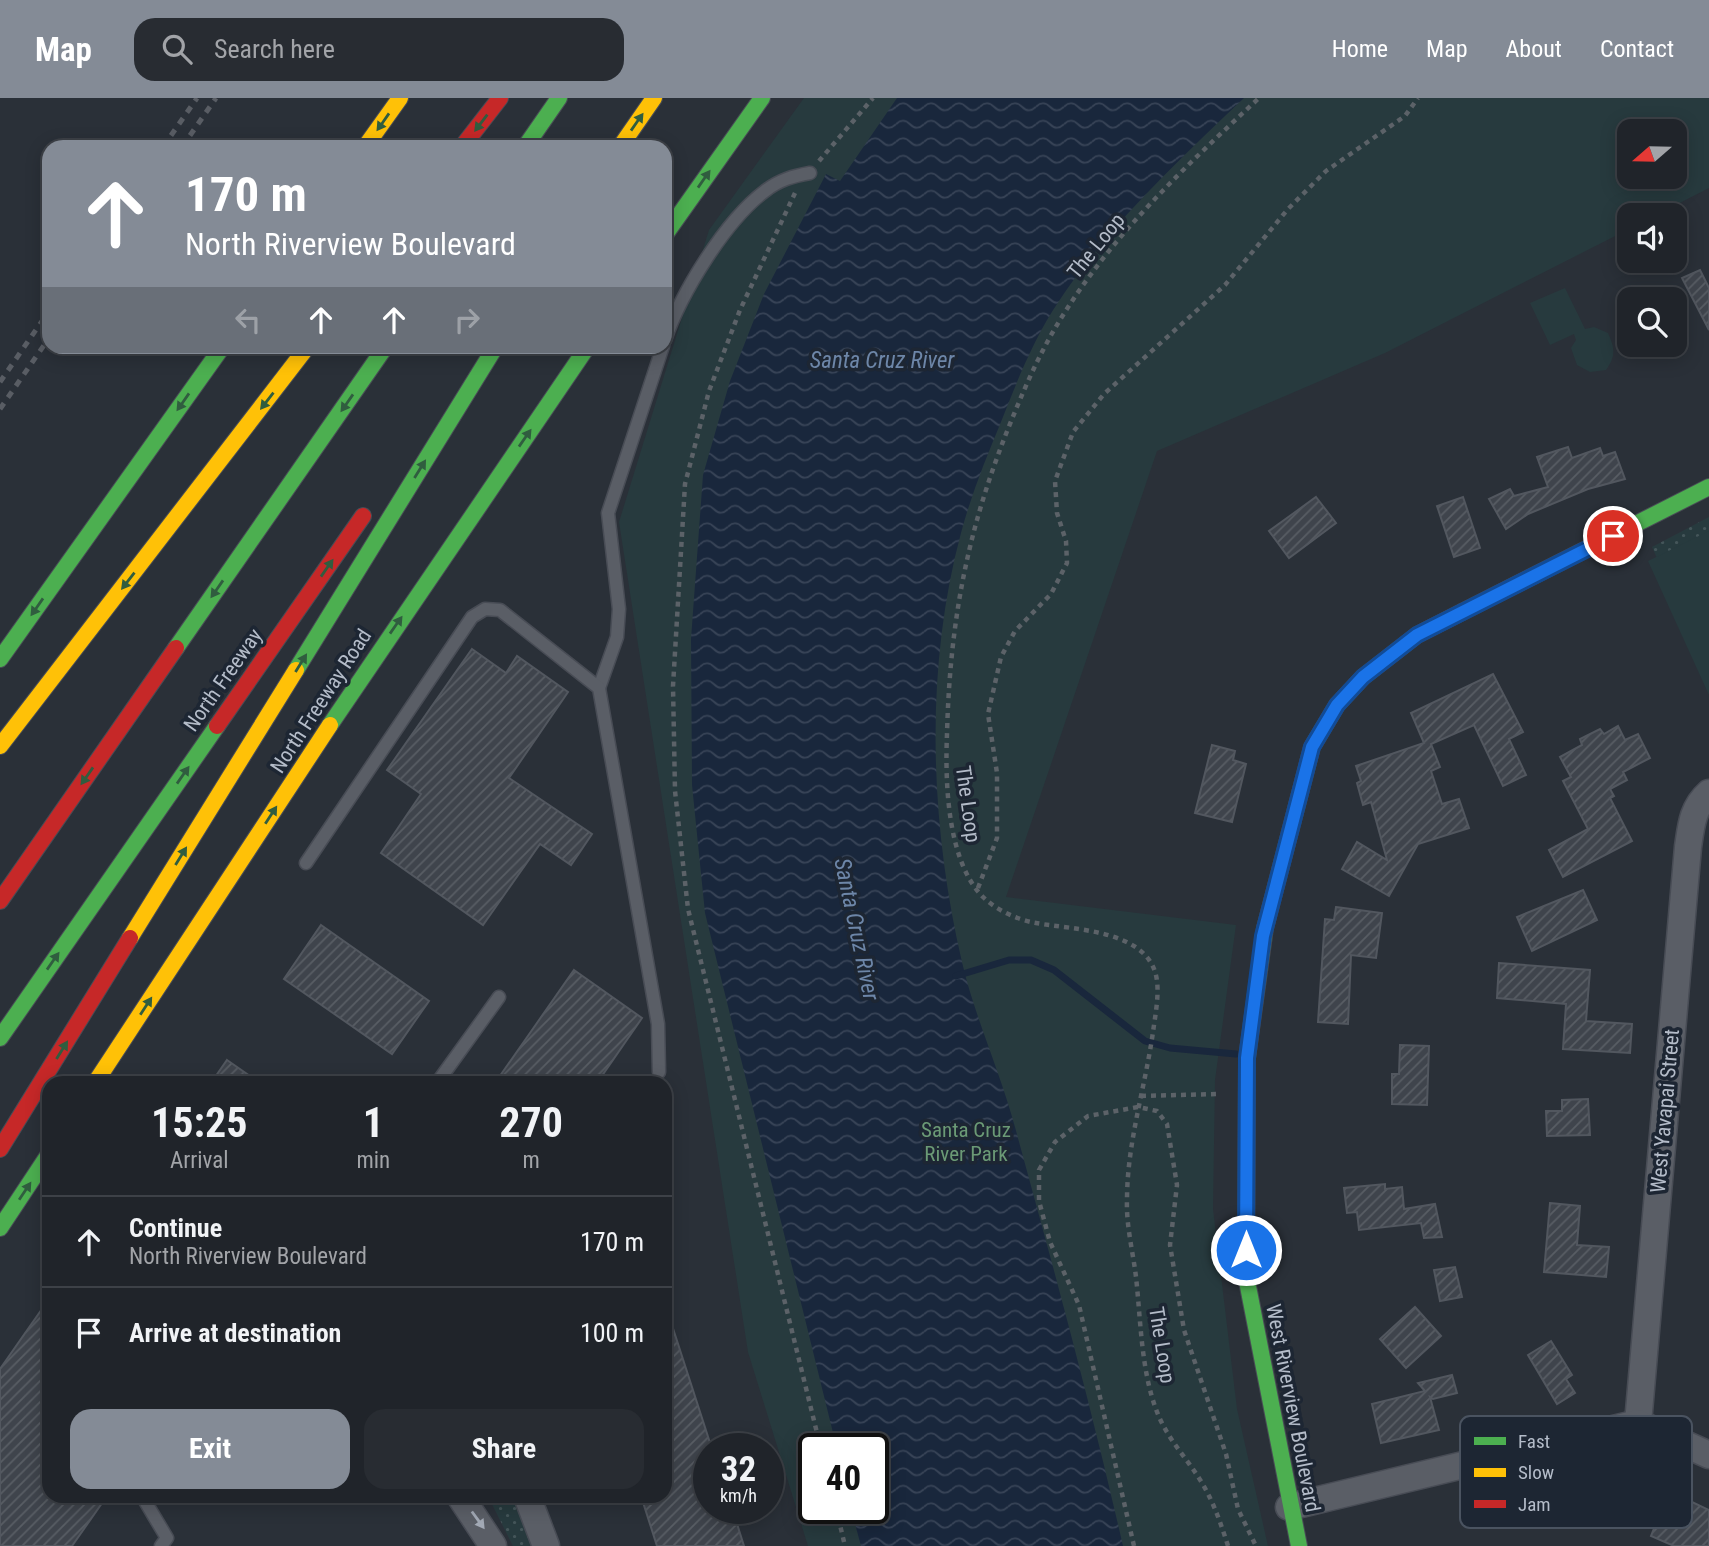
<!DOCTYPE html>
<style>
:root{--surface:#20242a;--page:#282c32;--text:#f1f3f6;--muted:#a2a4a8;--line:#3d4147;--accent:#848b96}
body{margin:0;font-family:"Roboto Condensed",sans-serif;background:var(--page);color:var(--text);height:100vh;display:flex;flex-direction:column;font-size:26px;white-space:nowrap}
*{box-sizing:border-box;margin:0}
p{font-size:23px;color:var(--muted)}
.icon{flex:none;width:38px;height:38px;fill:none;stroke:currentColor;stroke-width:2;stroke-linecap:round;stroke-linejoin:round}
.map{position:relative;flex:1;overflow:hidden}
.drawer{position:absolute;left:42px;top:978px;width:630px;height:427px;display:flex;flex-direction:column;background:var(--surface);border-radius:21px;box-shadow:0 4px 18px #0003,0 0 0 2px var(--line)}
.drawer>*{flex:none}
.top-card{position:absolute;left:42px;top:42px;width:630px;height:214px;border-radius:21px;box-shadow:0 4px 18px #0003,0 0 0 2px var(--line);background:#848b96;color:#fff;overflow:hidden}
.needle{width:46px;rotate:250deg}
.buttons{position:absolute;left:1617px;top:21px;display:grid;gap:14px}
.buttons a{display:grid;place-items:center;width:70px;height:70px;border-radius:14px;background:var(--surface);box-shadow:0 4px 18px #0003,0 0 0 2px var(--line);font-size:35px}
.speed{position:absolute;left:693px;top:1335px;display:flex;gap:14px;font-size:35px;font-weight:700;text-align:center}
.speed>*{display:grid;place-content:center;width:91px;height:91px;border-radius:50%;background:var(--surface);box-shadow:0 4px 18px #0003,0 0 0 2px var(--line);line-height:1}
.speed small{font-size:18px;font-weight:400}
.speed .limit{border:4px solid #111;border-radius:10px;background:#fff;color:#111}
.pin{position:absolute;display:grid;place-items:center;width:60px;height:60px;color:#fff;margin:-30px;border:4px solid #fff;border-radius:50%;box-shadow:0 2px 7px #0007}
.me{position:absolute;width:77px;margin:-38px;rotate:0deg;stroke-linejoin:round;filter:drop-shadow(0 0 5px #0008)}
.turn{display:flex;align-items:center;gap:24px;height:147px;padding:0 28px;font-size:32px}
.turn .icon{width:91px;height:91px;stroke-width:2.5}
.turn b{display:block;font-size:49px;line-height:60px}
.lanes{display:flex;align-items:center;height:66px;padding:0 28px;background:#0003;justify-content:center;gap:35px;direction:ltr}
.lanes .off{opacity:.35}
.eta{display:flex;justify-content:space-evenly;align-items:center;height:119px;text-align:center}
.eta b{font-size:42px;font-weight:700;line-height:49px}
.action{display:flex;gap:14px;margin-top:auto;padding:14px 28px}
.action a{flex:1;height:80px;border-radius:21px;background:var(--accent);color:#fff;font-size:28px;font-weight:700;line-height:80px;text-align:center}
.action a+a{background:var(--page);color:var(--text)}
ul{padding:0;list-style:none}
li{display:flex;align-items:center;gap:21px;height:91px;padding:0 28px;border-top:2px solid var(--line)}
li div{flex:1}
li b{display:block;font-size:26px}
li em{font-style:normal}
header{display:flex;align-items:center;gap:42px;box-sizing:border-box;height:98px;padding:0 35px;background:var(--accent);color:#fff}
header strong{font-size:33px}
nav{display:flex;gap:38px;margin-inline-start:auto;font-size:24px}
.search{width:490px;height:63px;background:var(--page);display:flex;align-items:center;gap:18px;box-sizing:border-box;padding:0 24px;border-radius:21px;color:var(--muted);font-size:26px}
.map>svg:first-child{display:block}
.grass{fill:url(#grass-dots)}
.park{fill:#273a3e;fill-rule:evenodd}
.water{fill:url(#water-waves)}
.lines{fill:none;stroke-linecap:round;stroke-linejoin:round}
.stream{stroke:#19273c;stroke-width:7}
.building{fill:url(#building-hatch);stroke:#52575f;stroke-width:2}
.lane-casing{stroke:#484c55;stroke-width:15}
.street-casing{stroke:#484c55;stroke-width:29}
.fast-casing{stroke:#484c55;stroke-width:18}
.slow-casing{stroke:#484c55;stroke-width:18}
.jam-casing{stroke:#484c55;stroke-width:18}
.path{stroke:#5c6268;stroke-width:4.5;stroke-dasharray:5 5;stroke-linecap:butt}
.lane{stroke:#5a5e66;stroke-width:12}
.street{stroke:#5a5e66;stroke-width:26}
.fast{stroke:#4caf50;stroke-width:16}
.slow{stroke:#ffc107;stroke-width:16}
.jam{stroke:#c62828;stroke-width:16}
.rail{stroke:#595d64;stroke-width:5;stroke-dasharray:7 7;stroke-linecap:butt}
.oneway{fill:#305d3f}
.oneway2{fill:#a2a9b5}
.route-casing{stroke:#114b97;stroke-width:18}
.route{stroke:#1a73e8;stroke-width:12}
.labels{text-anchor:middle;stroke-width:7;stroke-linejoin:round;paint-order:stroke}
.street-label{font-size:21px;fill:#b4bcc9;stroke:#1d2633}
.park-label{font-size:21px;fill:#6b9a76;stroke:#1d2633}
.water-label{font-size:23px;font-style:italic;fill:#6d86a8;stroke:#1d2633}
.key{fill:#1d2633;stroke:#4a5360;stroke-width:2}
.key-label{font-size:19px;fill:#b4bcc9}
</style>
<header>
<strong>Map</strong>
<div class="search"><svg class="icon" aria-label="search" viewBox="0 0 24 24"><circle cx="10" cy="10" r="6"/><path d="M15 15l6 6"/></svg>Search here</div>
<nav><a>Home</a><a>Map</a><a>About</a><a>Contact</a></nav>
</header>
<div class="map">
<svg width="1709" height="1448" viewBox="0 0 1709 1448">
<defs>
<pattern id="grass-dots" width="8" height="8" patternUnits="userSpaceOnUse" patternTransform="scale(1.75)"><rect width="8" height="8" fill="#273a3e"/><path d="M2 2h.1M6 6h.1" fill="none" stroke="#445559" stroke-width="1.8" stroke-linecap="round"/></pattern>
<pattern id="water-waves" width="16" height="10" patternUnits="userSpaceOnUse" patternTransform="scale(1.75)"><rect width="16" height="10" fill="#19273c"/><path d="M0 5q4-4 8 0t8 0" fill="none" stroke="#384457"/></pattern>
<pattern id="building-hatch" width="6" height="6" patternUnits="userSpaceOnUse" patternTransform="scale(1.75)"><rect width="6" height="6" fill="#3f444c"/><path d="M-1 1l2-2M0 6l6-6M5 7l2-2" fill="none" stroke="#585d64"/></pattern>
</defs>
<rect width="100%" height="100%" fill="#2a3038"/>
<g class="grass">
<path d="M1709 419V574L1652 449Z"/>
<path d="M488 1398H515L532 1448H513Z"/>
</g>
<g class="park">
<path d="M804 0H1709V90L1656 117H1629V131L1385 255 1157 353 1006 799 1236 827 1215 982 1213 1111 1237 1311 1268 1448H808L748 1254 619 424 709 132ZM1629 33H1675V79H1629ZM814 1351H873V1410H814Z"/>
<path d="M1565 190 1585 231 1594 229 1608 235C1615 251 1616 258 1606 272L1590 274 1577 267 1571 250 1576 242 1574 236 1550 247 1530 205Z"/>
<path d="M1709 433V597L1648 463Z"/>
</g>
<path class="water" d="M897 0H1244C1178 63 1109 127 1059 203 1034 240 1017 283 1001 324 986 360 971 397 961 435 924 572 930 727 962 864 975 920 1000 973 1015 1029 1053 1168 1091 1307 1123 1448H861L851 1411 873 1410V1351H837L705 815 692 687 691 541 703 377 730 283 764 196 826 76 840 83Z"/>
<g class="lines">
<path class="stream" d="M956 878 1009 862H1031L1054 872 1145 943 1170 950 1236 956"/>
</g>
<g class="building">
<path d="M1700 172 1709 190V232L1682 180Z"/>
<path d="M1568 349 1572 360 1600 350 1603 358 1615 354 1625 381 1588 391 1528 416 1506 431 1489 401 1510 391 1514 398 1548 389 1537 359Z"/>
<path d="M1316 399 1336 425 1289 460 1269 433Z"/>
<path d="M1463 399 1480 450 1454 459 1437 408Z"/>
<path d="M472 551 506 575 517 558 568 594 509 680 592 736 571 767 540 746 483 827 381 755 421 696 387 672Z"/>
<path d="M1493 576 1523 634 1509 641 1526 677 1503 688 1474 627 1431 646 1440 669 1431 673 1442 706 1459 701 1469 730 1418 746 1389 798 1342 771 1357 744 1387 762 1371 704 1363 707 1357 685 1361 683 1356 668 1424 645 1411 615Z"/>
<path d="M1618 628 1625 642 1638 636 1650 660 1623 674 1627 682 1610 691 1614 698 1610 700 1632 743 1563 779 1549 752 1588 731 1563 683 1571 679 1560 659 1582 647 1580 641 1600 631 1604 636Z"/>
<path d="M1212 647 1235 653 1233 662 1246 666 1232 724 1195 715Z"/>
<path d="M1583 792 1597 822 1532 853 1517 819Z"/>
<path d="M1336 809 1382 815 1376 860 1351 857 1348 926 1318 924 1325 821 1334 822Z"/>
<path d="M321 827 429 903 392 956 284 881Z"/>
<path d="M1499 865 1590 872 1586 923 1632 926 1630 955 1563 951 1566 906 1497 900Z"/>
<path d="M574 872 642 920 597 985H495Z"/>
<path d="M1400 947 1429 948 1427 1007 1392 1006V976H1399Z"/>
<path d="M227 962 260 985H211Z"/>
<path d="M1588 1001 1590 1037 1547 1038 1546 1013H1562V1002Z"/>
<path d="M1385 1086V1091L1402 1089 1404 1111 1435 1106 1442 1139 1424 1140 1421 1125 1359 1132 1357 1114 1347 1115 1344 1090Z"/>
<path d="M1550 1105 1580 1108 1577 1147 1609 1149 1606 1179 1544 1174Z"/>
<path d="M1455 1169 1462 1199 1440 1203 1434 1172Z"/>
<path d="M49 1201V1398H107L72 1448H0V1271Z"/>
<path d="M1415 1209 1441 1238 1406 1270 1380 1241Z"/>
<path d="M669 1218 712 1351H709V1410H732L744 1448H657L641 1398H665V1219Z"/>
<path d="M1551 1243 1572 1277 1566 1281 1575 1295 1557 1306 1528 1257Z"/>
<path d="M1452 1277 1457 1295 1433 1301 1430 1299 1439 1332 1381 1345 1372 1306 1425 1293 1418 1285Z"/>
<path d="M1669 1393 1709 1412V1448H1674L1651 1438Z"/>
</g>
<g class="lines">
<defs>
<g id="lane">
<path d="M665 242C681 195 725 123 765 93 779 82 793 78 810 75"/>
<path d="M599 590 617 539 619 511 608 415 663 248"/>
<path d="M306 765 472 519 485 511 500 512 599 590 658 926 659 974"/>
<path d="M437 985 499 899"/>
<path d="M142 1398 167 1440 161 1448"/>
</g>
<g id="street">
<path d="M1638 1325 1688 749C1691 729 1692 710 1709 695"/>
<path d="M460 1398 493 1448"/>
<path d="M527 1398 546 1448"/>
<path d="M1289 1409 1638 1325 1709 1357"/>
</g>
<g id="fast">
<path d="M525 49 559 0"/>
<path d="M665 137 762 0"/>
<path d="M1462 514 1709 389"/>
<path d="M176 550 386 248"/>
<path d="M0 561 223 248"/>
<path d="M296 572 496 248"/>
<path d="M330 627 588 248"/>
<path d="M1265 830 1247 960 1246 1178 1299 1448"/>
<path d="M0 940 217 628"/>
<path d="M0 1130 49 1056"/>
</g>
<g id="slow">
<path d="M365 49 400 0"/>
<path d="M620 49 654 0"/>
<path d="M0 648 308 248"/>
<path d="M1265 830 1312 649 1337 607 1363 579 1417 537 1462 514"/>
<path d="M130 840 296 572"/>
<path d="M95 985 330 627"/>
</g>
<g id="jam">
<path d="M462 49 500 0"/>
<path d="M217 628 363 418"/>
<path d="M0 803 176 550"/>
<path d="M0 1051 130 840"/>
</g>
</defs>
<use href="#lane" class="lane-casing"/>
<use href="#street" class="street-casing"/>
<use href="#fast" class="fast-casing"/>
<use href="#slow" class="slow-casing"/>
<use href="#jam" class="jam-casing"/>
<g class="path">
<path d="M819 63 873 0"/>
<path d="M795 95 740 212 709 293 685 386 673 588 675 693 688 811 821 1351"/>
<path d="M978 790 997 740V675L988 616 1001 559 1015 533 1051 496 1067 465 1066 443 1057 415 1055 383 1073 334 1104 296 1225 187 1288 111 1326 73 1405 18 1418 0"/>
<path d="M1141 998 1218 996"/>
<path d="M836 1410 845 1448"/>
<path d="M1134 1448 1079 1207 1050 1144 1039 1103V1072L1055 1044 1088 1018 1138 1009 1157 1013 1167 1026 1177 1087 1170 1147 1184 1232 1226 1356 1238 1411 1256 1448"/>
<path d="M1228 1448C1221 1426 1214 1405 1202 1385 1189 1363 1171 1345 1160 1321 1141 1279 1141 1224 1136 1179 1133 1154 1126 1127 1127 1102 1127 1045 1145 990 1153 934 1155 919 1159 899 1157 883 1151 831 1073 832 1036 825 1018 822 996 812 983 799 947 763 945 684 947 636 950 521 968 428 1012 321 1027 284 1043 248 1065 214 1116 133 1189 65 1259 0"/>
</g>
<use href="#lane" class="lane"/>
<use href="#street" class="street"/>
<use href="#fast" class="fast"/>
<use href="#slow" class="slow"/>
<use href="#jam" class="jam"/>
<g class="rail">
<path d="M163 49 197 0"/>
<path d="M182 49 216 0"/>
<path d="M0 284 49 213"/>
<path d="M0 311 49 240"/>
</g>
</g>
<defs><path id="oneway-solid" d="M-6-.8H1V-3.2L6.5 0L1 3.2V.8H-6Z" transform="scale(1.75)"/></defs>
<g class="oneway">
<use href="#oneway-solid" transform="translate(383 24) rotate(125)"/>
<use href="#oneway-solid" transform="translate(637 24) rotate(-55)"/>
<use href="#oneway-solid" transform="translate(481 25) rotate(127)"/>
<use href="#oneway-solid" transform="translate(704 81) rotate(-55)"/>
<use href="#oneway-solid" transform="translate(267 303) rotate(128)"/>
<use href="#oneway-solid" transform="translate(183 304) rotate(125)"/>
<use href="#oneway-solid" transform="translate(347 305) rotate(125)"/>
<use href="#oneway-solid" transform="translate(525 340) rotate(-55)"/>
<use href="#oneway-solid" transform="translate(420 371) rotate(-58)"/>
<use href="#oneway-solid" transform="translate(327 470) rotate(-55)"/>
<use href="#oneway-solid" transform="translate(128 483) rotate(128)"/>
<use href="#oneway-solid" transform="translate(217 491) rotate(125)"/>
<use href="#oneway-solid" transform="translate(37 509) rotate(125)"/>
<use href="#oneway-solid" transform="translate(396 527) rotate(-55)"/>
<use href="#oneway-solid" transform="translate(301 565) rotate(-58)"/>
<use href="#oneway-solid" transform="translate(183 677) rotate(-55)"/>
<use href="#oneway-solid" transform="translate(87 678) rotate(125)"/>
<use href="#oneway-solid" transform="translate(271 717) rotate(-57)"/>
<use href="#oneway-solid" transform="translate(181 758) rotate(-58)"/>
<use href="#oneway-solid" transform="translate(53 863) rotate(-55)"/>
<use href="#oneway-solid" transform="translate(146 908) rotate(-57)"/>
<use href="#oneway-solid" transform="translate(62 952) rotate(-58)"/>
<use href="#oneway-solid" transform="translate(25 1093) rotate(-56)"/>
</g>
<use class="oneway2" href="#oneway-solid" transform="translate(478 1422) rotate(54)"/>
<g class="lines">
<defs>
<path id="route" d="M1246 1152 1247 960 1263 838 1312 649 1337 607 1363 579 1417 537 1613 438"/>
</defs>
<use href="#route" class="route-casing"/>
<use href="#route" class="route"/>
</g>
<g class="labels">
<g class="street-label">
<text transform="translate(1096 148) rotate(-51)" y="7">The Loop</text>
<text transform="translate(223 582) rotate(-55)" y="7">North Freeway</text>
<text transform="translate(321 603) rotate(-57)" y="7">North Freeway Road</text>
<text transform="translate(968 706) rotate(82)" y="7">The Loop</text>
<text transform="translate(1665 1013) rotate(-85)" y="7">West Yavapai Street</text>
<text transform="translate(1162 1247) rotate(81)" y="7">The Loop</text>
<text transform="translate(1293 1310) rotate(79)" y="7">West Riverview Boulevard</text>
</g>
<g class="park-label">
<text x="966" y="1039">Santa Cruz<tspan x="966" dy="24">River Park</tspan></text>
</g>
<g class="water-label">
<text x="882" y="270">Santa Cruz River</text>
<text transform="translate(857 831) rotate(78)" y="8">Santa Cruz River</text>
</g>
</g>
<rect x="1460" y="1318" width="232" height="112" rx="10" class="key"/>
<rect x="1474" y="1339" width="32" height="8" fill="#4caf50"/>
<rect x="1474" y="1370" width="32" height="9" fill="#ffc107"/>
<rect x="1474" y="1402" width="32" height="8" fill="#c62828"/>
<g class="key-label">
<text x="1518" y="1350">Fast</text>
<text x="1518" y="1381">Slow</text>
<text x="1518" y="1413">Jam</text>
</g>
</svg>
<div class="buttons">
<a><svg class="needle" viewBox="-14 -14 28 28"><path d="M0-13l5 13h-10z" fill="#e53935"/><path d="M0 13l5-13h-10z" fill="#a2a4a8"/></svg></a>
<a><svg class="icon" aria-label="sound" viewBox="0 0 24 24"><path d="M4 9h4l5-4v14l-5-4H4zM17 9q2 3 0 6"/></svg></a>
<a><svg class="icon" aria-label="search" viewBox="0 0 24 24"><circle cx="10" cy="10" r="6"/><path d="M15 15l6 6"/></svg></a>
</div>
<div class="speed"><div>32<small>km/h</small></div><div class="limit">40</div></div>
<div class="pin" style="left:1613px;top:438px;background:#d93025"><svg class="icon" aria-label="arrive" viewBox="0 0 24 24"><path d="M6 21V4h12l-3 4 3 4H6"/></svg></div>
<svg class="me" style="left:1246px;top:1152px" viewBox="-20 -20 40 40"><circle r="17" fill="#1a73e8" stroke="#fff" stroke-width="3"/><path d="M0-11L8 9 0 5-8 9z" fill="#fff"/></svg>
<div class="top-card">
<div class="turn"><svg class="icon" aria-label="ahead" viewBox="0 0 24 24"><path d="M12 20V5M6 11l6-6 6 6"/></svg><div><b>170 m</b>North Riverview Boulevard</div></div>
<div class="lanes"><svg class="icon off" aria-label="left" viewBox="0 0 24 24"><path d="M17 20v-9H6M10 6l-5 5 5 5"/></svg><svg class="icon" aria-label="ahead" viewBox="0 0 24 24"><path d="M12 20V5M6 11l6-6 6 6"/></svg><svg class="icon" aria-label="ahead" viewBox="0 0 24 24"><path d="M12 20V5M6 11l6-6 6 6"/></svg><svg class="icon off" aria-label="right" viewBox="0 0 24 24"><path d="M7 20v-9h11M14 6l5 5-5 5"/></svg></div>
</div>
<section class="drawer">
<div class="eta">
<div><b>15:25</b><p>Arrival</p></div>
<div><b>1</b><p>min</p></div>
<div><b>270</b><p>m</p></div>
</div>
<ul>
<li><svg class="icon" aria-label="ahead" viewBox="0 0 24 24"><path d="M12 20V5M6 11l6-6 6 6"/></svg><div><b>Continue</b><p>North Riverview Boulevard</p></div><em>170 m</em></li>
<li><svg class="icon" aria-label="arrive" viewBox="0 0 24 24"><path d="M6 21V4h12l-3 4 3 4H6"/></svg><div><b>Arrive at destination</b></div><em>100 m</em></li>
</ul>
<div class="action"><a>Exit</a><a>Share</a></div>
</section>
</div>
